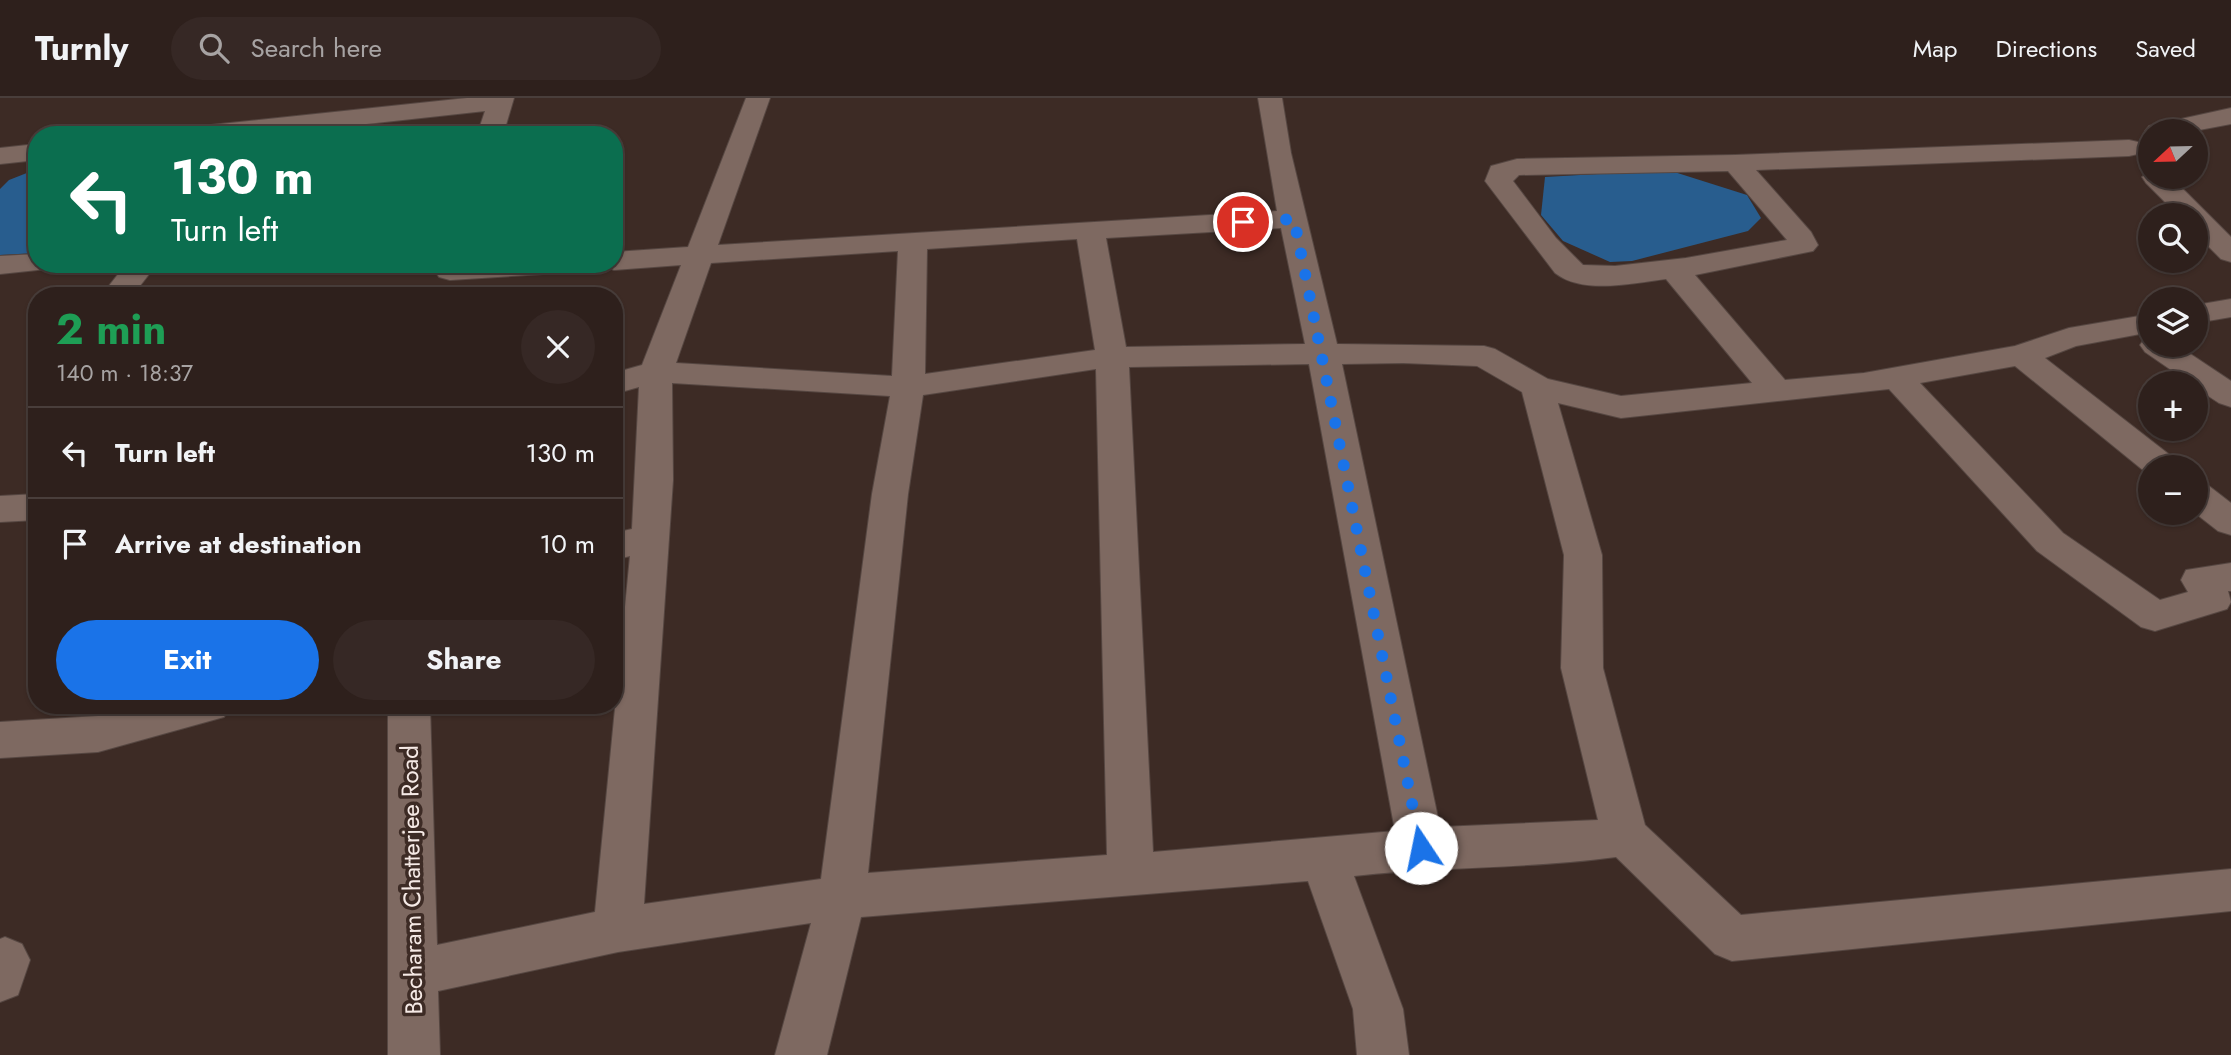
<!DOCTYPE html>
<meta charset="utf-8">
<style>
:root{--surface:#2e201c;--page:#362825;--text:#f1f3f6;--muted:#a7a3a3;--line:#493e3b;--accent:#1a73e8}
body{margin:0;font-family:Jost,sans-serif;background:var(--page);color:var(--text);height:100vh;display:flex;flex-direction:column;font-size:26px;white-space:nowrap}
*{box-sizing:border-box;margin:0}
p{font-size:23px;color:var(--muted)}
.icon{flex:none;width:38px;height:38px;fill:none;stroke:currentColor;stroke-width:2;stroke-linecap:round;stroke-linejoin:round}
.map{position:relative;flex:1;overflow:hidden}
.drawer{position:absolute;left:28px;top:189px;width:595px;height:427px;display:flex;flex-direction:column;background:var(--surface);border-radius:28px;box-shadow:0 2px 5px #0004,0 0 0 2px var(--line)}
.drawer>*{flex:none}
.top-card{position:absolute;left:28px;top:28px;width:595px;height:147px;border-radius:28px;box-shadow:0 2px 5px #0004,0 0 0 2px var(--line);background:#0b6e4f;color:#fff;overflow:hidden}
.needle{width:46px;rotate:248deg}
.tools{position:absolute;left:2138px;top:21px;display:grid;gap:14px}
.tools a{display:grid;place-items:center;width:70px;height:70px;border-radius:50%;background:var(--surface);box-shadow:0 2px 5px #0004,0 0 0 2px var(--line);font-size:35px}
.pin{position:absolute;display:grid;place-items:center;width:60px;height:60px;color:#fff;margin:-30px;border:4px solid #fff;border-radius:50%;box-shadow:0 2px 7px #0007}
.me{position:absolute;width:77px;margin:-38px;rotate:349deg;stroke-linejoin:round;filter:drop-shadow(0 0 5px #0008)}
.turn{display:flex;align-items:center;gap:24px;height:147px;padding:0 28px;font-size:32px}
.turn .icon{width:91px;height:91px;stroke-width:2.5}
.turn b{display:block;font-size:49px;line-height:60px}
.round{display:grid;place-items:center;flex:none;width:74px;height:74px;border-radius:37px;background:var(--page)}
.headline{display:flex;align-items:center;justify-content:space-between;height:119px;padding:0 28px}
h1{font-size:42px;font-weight:700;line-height:52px;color:#1e9e55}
.action{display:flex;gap:14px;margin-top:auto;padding:14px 28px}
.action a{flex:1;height:80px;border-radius:42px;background:var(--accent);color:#fff;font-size:28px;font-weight:700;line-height:80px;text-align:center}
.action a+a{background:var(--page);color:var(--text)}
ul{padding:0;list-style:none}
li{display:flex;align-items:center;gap:21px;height:91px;padding:0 28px;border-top:2px solid var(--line)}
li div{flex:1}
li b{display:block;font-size:26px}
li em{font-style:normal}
header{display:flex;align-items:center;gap:42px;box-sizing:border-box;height:98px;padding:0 35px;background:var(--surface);border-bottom:2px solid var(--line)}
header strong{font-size:33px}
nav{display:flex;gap:38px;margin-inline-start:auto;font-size:24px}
.search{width:490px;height:63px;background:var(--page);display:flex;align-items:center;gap:18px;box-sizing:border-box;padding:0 24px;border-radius:38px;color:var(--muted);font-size:26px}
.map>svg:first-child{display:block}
.water{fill:#285d8e}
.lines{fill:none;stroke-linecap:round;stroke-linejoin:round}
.street-casing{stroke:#564742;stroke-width:2}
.street{fill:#7e6961;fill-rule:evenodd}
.route{stroke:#1a73e8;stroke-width:12;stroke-dasharray:0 21.6}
.labels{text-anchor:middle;stroke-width:7;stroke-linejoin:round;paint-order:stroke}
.near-street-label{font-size:24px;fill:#f6eae6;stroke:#3d2b25}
</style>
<header>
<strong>Turnly</strong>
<div class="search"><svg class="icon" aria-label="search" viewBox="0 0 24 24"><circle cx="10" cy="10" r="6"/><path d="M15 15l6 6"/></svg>Search here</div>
<nav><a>Map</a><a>Directions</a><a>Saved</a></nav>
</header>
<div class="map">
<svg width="2231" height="957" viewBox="0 0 2231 957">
<rect width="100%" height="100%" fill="#3d2b25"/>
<g class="water">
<path d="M37 71V155L0 157V91L9 82Z"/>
<path d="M1668 72 1747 97 1761 120 1748 133 1632 163 1610 164 1563 143 1541 117 1545 79Z"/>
</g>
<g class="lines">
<defs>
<g id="street">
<path d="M467 0H514L503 37H477L485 13 266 37H179L183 31 192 29Z"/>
<path d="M746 0H770L718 147 1277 113 1258 0H1282L1291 55 1337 246 1484 248 1495 251 1548 281 1621 298 1752 285 1666 181C1633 185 1583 197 1555 175L1485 83 1491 68 1517 61 1735 57 2129 42 2138 44 2142 50 2138 56 2129 58 1756 72 1811 134 1818 147 1813 153 1695 177 1785 282 1864 275 2015 248 2069 230 2151 216V234L2076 248 2045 260 2175 361 2180 369H2151L2149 377 2015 268 1920 285 2063 435 2160 502 2188 494 2181 482 2186 472 2231 465V493H2228L2231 504 2227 511 2155 533 2141 529 2037 453 1889 291 1621 320 1558 305 1602 457 1603 570 1645 727 1741 817 2231 771V813L1732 863 1715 856 1616 759C1529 771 1441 768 1354 778L1403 911 1409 957H1357L1353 911 1308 783 861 819 827 957H775L811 825 618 854 438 893 440 957H388V607H430L437 847 595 814 630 458 614 462V435L632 431 639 289 614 296V275L642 267 681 167 614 172 601 166H614V154L688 149ZM1728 73 1787 142 1686 160 1615 168 1583 167 1556 140 1513 83 1519 77ZM1281 130 1305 246 1126 249 1106 140ZM1077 141 1095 252 925 276 927 151ZM898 153 892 278 676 265 711 165ZM1403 265 1477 268 1522 294 1564 457 1561 570 1598 722 1440 729 1342 266ZM1309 266 1395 733 1153 754 1129 269ZM1096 271 1107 757 868 775 908 396 923 297ZM672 285 890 298 872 396 821 781 644 806 673 382Z"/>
<path d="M2231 10V26L2194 33H2151V39L2145 33 2149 28Z"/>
<path d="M37 46V62L0 66V50Z"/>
<path d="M2151 72V79H2171L2231 139V164L2221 161 2196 136V117H2178L2146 85 2142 79Z"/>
<path d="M37 156V166H51L47 171 0 176V158Z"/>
<path d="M126 166H157L132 198H101Z"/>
<path d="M441 166H574L569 172 559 175 450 182 439 179 435 173Z"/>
<path d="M2231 201V219L2196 225V207Z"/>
<path d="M2151 239V247H2177L2231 283V309L2219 305 2196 290V285H2190L2145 254 2140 247 2145 240Z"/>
<path d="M2196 385 2209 388 2231 405V437L2218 433 2195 415Z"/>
<path d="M37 396V422L0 424V398Z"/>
<path d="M142 607H230L224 619 98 654 0 660V624L98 618Z"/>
<path d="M5 839 22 846 30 862 18 897 0 904V841Z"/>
</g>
</defs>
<use href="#street" class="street-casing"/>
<use href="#street" class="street"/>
</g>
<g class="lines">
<path class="route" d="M1243 124 1294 121 1421 750"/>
</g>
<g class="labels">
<g class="near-street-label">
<text transform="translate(412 782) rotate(-91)" y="8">Becharam Chatterjee Road</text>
</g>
</g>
</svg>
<div class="tools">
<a><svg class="needle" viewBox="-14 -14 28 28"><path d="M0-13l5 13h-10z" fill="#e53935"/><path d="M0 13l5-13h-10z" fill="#a7a3a3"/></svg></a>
<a><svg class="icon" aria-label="search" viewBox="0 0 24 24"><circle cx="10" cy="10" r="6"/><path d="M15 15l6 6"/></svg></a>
<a><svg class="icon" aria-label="layers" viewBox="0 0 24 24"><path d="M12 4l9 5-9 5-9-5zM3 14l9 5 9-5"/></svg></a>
<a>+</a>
<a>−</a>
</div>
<div class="pin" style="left:1243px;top:124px;background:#d93025"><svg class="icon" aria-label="arrive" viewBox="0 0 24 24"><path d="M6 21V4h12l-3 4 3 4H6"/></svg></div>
<svg class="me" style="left:1421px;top:750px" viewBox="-20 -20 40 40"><circle r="19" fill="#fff"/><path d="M0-13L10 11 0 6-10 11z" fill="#1a73e8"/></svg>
<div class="top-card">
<div class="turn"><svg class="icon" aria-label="left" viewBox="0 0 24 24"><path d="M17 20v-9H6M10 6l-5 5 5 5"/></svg><div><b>130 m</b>Turn left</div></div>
</div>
<section class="drawer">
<div class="headline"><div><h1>2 min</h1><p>140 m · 18:37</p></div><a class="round"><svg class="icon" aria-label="close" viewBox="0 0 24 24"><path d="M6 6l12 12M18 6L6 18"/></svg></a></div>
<ul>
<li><svg class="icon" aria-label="left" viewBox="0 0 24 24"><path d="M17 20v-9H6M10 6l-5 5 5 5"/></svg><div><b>Turn left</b></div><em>130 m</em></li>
<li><svg class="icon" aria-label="arrive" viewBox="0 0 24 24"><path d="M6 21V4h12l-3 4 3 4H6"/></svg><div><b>Arrive at destination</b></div><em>10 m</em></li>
</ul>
<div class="action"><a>Exit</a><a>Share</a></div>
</section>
</div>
